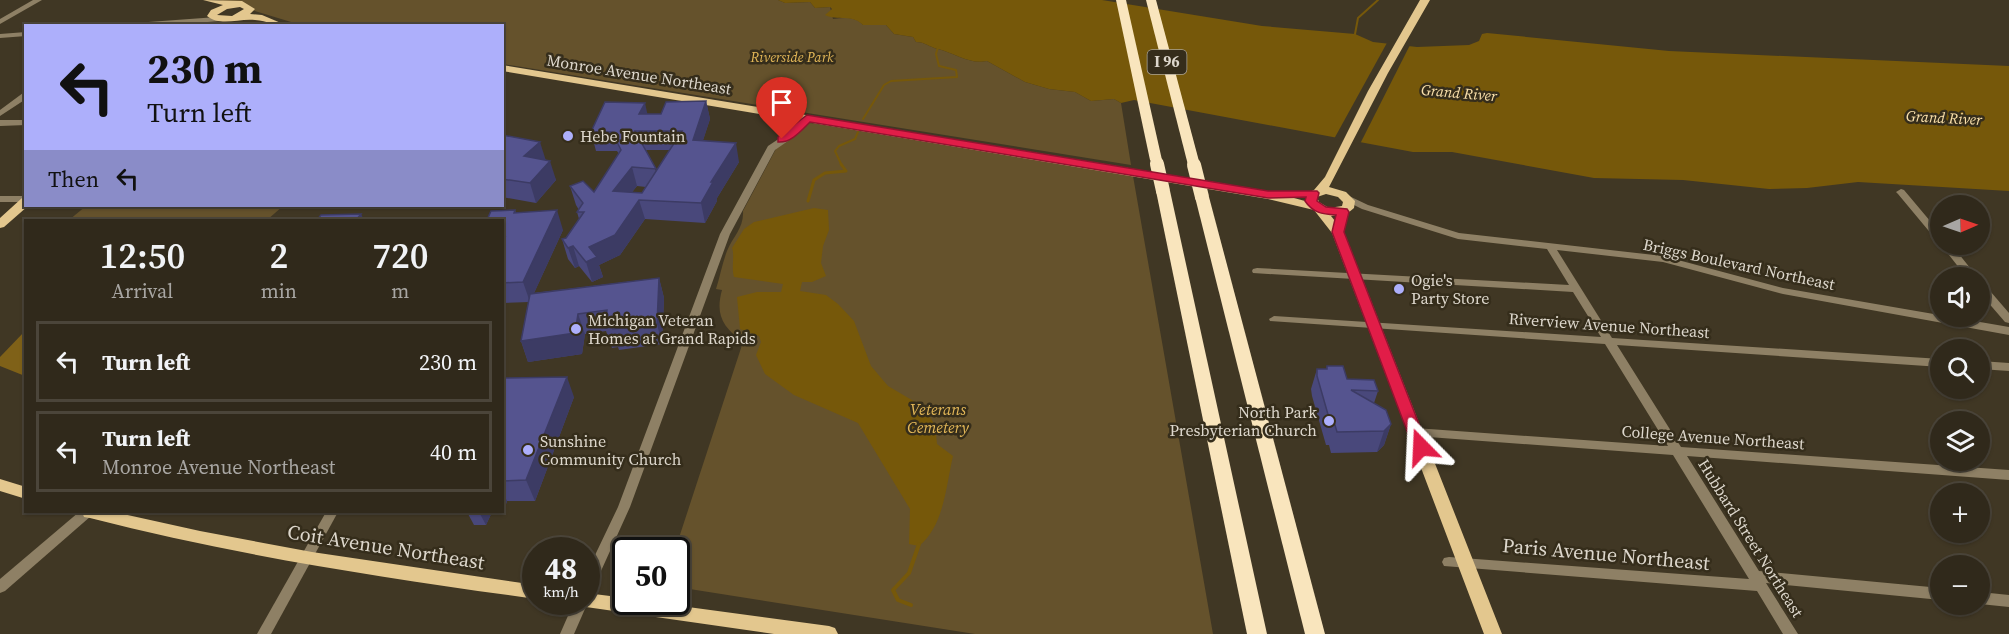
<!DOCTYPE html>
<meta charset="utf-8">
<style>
:root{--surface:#30291b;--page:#3c3528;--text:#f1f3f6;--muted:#a8a6a3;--line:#4b453a}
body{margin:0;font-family:"Source Serif 4",serif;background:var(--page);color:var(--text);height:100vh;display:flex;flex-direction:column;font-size:22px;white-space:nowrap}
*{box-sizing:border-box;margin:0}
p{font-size:20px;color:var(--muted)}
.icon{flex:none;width:33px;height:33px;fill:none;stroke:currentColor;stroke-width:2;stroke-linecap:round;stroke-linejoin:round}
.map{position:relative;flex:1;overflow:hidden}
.drawer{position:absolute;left:24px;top:219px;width:480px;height:294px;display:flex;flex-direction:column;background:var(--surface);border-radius:0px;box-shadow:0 2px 4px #0004,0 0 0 2px var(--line)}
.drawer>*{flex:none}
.banner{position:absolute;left:24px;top:24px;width:480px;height:183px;border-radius:0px;box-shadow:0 2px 4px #0004,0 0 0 2px var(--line);background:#adaffb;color:#111;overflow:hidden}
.needle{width:39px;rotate:88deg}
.buttons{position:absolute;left:1930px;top:195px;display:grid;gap:12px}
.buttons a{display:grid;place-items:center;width:60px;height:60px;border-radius:50%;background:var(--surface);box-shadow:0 2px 4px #0004,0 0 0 2px var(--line);font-size:30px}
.speed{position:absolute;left:522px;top:537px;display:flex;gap:12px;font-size:30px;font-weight:700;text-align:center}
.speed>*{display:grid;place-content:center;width:78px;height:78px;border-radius:50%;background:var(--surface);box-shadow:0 2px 4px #0004,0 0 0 2px var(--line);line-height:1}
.speed small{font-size:15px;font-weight:400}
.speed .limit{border:3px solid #111;border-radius:9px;background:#fff;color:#111}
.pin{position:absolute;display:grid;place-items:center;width:51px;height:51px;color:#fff;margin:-62px -26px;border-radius:50% 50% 50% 0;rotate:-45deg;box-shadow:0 0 6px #0007}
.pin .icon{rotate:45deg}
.me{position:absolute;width:66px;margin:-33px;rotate:339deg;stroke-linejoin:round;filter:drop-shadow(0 0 4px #0008)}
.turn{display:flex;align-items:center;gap:21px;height:126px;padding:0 24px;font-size:27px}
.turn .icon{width:78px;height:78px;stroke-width:2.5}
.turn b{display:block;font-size:42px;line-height:51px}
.then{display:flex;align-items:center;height:57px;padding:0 24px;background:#0003;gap:12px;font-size:22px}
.eta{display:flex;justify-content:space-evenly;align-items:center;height:102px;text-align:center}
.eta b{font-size:36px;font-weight:600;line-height:42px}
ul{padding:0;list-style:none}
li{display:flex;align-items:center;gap:18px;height:81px;margin:0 12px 9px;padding:0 12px;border:3px solid var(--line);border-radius:0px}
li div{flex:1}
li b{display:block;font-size:22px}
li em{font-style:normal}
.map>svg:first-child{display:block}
.green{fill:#65522c}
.forest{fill:#7f6118}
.water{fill:#76580a}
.pier{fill:#403724}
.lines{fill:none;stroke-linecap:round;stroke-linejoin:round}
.stream-far2{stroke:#76580a;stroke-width:2}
.stream-far1{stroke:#76580a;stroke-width:3}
.stream{stroke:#76580a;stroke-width:4}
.minor{fill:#8e8065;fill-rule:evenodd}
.major{fill:#e3c78e;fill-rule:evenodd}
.highway{fill:#f9e5bd;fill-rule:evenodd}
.highway-bridge-far1{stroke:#f9e5bd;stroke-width:11}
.highway-bridge{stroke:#f9e5bd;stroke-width:14}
.wall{fill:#49487b;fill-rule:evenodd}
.shaded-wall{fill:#3c3b64}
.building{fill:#55548f;stroke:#3c3b64;stroke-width:1.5;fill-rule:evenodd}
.route{fill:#e11d48;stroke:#92132f;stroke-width:1.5}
.poi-dot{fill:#adaffb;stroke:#352d1b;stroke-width:2}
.labels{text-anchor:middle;stroke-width:5;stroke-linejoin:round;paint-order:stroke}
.far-park-label{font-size:14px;font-style:italic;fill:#e4b858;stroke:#352d1b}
.shield{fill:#352d1b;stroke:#aba497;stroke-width:1.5}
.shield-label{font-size:15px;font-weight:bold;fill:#ddd7cc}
.far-water-label{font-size:15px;font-style:italic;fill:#fbe1ab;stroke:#352d1b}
.street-label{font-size:16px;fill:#ddd7cc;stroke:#352d1b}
.poi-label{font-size:16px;fill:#ddd7cc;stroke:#352d1b;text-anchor:start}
.park-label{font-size:16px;font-style:italic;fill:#e4b858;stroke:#352d1b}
.near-street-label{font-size:20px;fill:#ddd7cc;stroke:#352d1b}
</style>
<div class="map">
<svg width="2009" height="634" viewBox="0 0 2009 634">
<rect width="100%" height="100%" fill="#403724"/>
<g class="green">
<path d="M219 0H778L785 3 810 2 815 8 830 7 833 19C844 18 855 16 863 25H886L894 34 913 37 916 42C925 42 929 47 938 49 954 53 971 65 987 61L1025 82 1049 89 1075 92 1091 101 1114 99 1121 103 1131 165 503 64 502 26 301 25Z"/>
<path d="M808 123 836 125 1133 176 1213 634H975L677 587 675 550 743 342C723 327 715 315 722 290L716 289C720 277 722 264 727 251 733 236 744 228 743 211L777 147 797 134Z"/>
<path d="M86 206H283L267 220H69Z"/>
</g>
<path class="forest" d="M25 331V376L0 366V357Z"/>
<g class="water">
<path d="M778 0H1102L1262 26 1355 34 1373 42 1417 47 1469 45 1479 41 1482 34 1487 33 1669 51 2009 66V191L1858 182 1807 188 1769 189 1683 180 1594 178 1452 152H1413L1134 100 1121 103 1114 99 1091 101 1075 92 1049 89 1025 82 987 61C971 65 954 53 938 49 929 47 925 42 916 42L913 37 894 34 886 25H863C853 14 837 21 825 15L832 9 830 7 815 8 810 2 785 3Z"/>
<path d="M814 208 828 210 829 230 823 246 821 263 826 276 812 282H802L800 291 826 295 838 304 854 321 871 366 888 386 922 406 935 425 937 444 953 456C946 486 944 526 919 546L909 544 910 509 858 423 794 395 765 374 756 355 761 342 759 336 740 329 737 297 757 292H781L783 284 734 277C731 267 735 256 732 248L744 229 754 222Z"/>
</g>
<path class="pier" d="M1388 41 1411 43 1360 144 1334 139Z"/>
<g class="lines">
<g class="stream-far2">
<path d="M1355 34 1358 18 1378 0"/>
<path d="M863 119 884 85 891 81 957 77 956 70 939 66 936 54 938 47"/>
<path d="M842 166 835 151 839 146 855 139 858 132"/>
</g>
<path class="stream-far1" d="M808 201 814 180 825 173 846 171 841 164"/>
<path class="stream" d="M911 605 898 600 893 590 909 573 919 544"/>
<g class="minor">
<path d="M33 0H42L0 24V19Z"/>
<path d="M217 17H220V21L158 26H118L121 24Z"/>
<path d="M26 32V36L0 38V34Z"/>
<path d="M23 93H26V99L0 116V110Z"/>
<path d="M804 116H807L811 118 798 134 775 150 730 234 630 507 591 593 586 594V574L618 507 720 234 768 146 792 130Z"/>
<path d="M0 120H26V125L0 126Z"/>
<path d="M1901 189 1904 190 1941 234V244H1951L1978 278H1967L1942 246 1940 244 1941 243 1938 242 1898 194 1896 192Z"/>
<path d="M1347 195 1368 205 1459 233 1663 256 1783 288 2009 327V335L1783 294 1663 262 1557 250 1612 338 1941 359V367L1617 345 1681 447 2009 470V480L1687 456 1759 571 1941 588V600L1766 583 1798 634H1783L1757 591 1444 566 1442 562 1444 558 1449 557 1749 579 1673 455 1415 436 1411 435 1409 432 1411 429 1415 428 1668 446 1605 344 1270 321 1269 319 1274 316 1601 337 1573 292 1253 273 1252 271 1253 269 1257 268 1569 285 1547 249 1458 239 1362 209 1344 200 1342 198Z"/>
<rect x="0" y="196" width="26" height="6"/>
<path d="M1980 283 1984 284 2009 313V323L2005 322 1980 293Z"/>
<path d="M1980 361 2009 363V371L1980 369Z"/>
<path d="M79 512H93L91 516 5 591 0 593V579Z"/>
<path d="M326 512H338L271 634H257Z"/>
<path d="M1980 592 2009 595V607L1980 604Z"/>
<path d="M586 599 588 602 574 634H560L574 602H586Z"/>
</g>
<g class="major">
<path d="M203 0 242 1 255 9 250 14 262 15 288 26C273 26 268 21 255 20 239 18 221 27 207 16L211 10 223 5ZM240 7 244 9 232 16 217 15 227 9Z"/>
<path d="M1420 0H1430L1388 73 1329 187 1346 192 1355 201 1354 208 1348 213 1331 216 1344 232 1502 634H1484L1332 233 1314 210 1268 199 502 71V65L1268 191 1305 201 1307 193 1314 190 1325 177 1368 91ZM1326 194 1338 197 1343 202 1342 206 1329 208 1319 202 1317 197Z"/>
<path d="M22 198H26V206H28L4 227 0 228V218Z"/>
<path d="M0 479 26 487V499L0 491Z"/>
<path d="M82 512H114L200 531 312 552 536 585V599C386 578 237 556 90 518L84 517Z"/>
<path d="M586 593 626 598V602H651L829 626 835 628 838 634H774L586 607 580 605 578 602H586Z"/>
</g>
<g class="highway">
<path d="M1116 0H1126L1162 160 1160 163 1156 164 1150 160Z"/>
<path d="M1146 0H1156L1200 165 1198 168 1194 169 1188 165Z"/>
<path d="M1163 187 1170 191 1267 634H1247L1156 191Z"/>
<path d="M1202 193 1209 197 1325 634H1305L1195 197Z"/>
</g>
<path class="highway-bridge-far1" d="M1156 160 1157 166"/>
<g class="highway-bridge">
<path d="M1157 164 1163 191"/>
<path d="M1194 165 1202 197"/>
</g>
</g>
<g class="wall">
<path d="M706 101 710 119 703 140 739 162 717 198V201L705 223 645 219 620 255 599 265 603 277 592 282 579 266 575 268 568 259 562 239 566 238 579 219 577 212 579 210 576 205 570 186 594 192 619 154 617 151H596L591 132 647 114H661ZM646 150H670L656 171ZM637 186 646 187 642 193 632 192Z"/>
<path d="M502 135 546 160 556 180 536 203 502 197Z"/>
<path d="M515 210 516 213 563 230 534 293 659 278 664 298 662 344 619 350 618 347 612 348 606 331 585 334 582 354 528 362 521 341 529 302 503 303 502 302V220Z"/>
<path d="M1327 366 1347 379 1378 391 1374 403 1391 424 1384 445 1377 452 1331 453 1329 445H1326L1312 396 1311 389 1317 369H1326Z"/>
<path d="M502 378 574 397 535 501H507L506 504H502Z"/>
<path d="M467 512H492L486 525H474Z"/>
</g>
<g class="shaded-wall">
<path d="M706 101 710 119 697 159 693 140Z"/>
<path d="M645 103 649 121 639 114Z"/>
<path d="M540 142 546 161 524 156Z"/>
<path d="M736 143 739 162 717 198V201L705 223 701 203 711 182Z"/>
<path d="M550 161 556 180 536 203 530 183Z"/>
<path d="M632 167 637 186 618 210 613 191Z"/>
<path d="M639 200 645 219 620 255 599 265 603 277 592 282 586 262 589 247Z"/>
<path d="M557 210 563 230 530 302 523 282Z"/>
<path d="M361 214 364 220H356Z"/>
<path d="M573 246 579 266 575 268 568 248Z"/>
<path d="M659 278 664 298 662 344 657 324Z"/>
<path d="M578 314 585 334 582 354 528 362 521 341Z"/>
<path d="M567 377 574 397 535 501 526 480Z"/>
<path d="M1391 424 1384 445 1377 452 1384 431Z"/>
<path d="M502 491 507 501 506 504 502 496Z"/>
<path d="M479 512H492L486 525Z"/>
</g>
<g class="building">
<path d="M706 101 693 140 736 143 711 182H713L701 203 639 200 615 235 589 247 597 257 586 262 573 246 568 248 562 239 566 238 584 212H577L583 203 570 186 583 181 594 192 621 150 612 132H591L605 102 645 103 639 114H661L666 102ZM635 131H682L642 193 613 191 632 167 656 169Z"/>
<path d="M502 135 540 142 524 156 550 161 530 183 502 179Z"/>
<path d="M515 210 514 213 557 210 523 282 502 283V242L505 237H502V220H487L491 211Z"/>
<path d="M361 214 356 220H317L321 215Z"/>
<path d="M659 278 657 324 613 329V327L605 328 607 310 578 314 575 333 521 341 530 294Z"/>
<path d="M1327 366H1343L1347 379 1374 380 1378 391 1351 390 1386 410 1391 424 1384 431 1337 432 1335 425H1331L1317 376V369H1327Z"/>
<path d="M567 377 526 480 502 481V378Z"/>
</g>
<path class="route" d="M807 115 1268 191H1317L1319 193 1317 201 1326 207 1347 209 1349 212 1344 232 1428 447 1426 451H1415L1413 447 1332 232 1336 215C1322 214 1313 213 1305 201L1306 197 1268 198 810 122C801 131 791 143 778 142V137Z"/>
<g class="poi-dot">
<circle cx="568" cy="136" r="6"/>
<circle cx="1399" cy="289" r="6"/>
<circle cx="576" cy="329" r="6"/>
<circle cx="1329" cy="421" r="6"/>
<circle cx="528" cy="450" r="6"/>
</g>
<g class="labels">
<g class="far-park-label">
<text x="792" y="62">Riverside Park</text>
</g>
<rect class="shield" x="1147.5" y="50" width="39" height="24" rx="4.5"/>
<g class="shield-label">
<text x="1167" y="67">I 96</text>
</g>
<g class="far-water-label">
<text transform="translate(1459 93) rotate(5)" y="5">Grand River</text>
<text transform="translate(1944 118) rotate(3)" y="5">Grand River</text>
</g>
<g class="street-label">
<text transform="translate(639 74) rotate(9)" y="6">Monroe Avenue Northeast</text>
<text transform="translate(1739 264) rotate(12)" y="6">Briggs Boulevard Northeast</text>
<text transform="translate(1609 325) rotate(4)" y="6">Riverview Avenue Northeast</text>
<text transform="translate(1713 437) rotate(4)" y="6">College Avenue Northeast</text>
<text transform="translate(1751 538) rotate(58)" y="6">Hubbard Street Northeast</text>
</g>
<g class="poi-label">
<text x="580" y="142">Hebe Fountain</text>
<text x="1411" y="286">Ogie's<tspan x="1411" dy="18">Party Store</tspan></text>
<text x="588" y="326">Michigan Veteran<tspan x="588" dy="18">Homes at Grand Rapids</tspan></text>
<text x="1317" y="418" text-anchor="end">North Park<tspan x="1317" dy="18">Presbyterian Church</tspan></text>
<text x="540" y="447">Sunshine<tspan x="540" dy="18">Community Church</tspan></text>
</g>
<g class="park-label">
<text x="938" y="415">Veterans<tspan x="938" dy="18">Cemetery</tspan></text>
</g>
<g class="near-street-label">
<text transform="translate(386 547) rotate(9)" y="7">Coit Avenue Northeast</text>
<text transform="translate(1606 554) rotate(5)" y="7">Paris Avenue Northeast</text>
</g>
</g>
</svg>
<div class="buttons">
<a><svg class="needle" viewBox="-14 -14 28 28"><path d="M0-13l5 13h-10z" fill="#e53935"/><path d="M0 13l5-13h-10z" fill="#a8a6a3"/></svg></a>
<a><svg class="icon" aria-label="sound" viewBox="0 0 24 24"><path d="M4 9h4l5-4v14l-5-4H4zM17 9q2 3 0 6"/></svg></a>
<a><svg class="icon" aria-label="search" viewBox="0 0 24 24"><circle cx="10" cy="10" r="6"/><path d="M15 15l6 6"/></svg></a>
<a><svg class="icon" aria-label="layers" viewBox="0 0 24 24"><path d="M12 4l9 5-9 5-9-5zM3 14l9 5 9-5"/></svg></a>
<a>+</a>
<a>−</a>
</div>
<div class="speed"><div>48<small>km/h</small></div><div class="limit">50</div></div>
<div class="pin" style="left:782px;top:139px;background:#d93025"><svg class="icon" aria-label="arrive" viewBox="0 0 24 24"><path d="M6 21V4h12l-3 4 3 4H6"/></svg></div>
<svg class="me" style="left:1421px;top:447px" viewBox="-20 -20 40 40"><path d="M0-17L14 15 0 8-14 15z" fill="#e11d48" stroke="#fff" stroke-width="4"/></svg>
<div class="banner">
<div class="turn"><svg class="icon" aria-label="left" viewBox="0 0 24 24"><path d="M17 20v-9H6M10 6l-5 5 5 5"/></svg><div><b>230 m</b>Turn left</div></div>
<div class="then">Then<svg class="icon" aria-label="left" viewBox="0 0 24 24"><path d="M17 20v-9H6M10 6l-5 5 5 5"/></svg></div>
</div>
<section class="drawer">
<div class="eta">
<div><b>12:50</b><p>Arrival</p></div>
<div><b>2</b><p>min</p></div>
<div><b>720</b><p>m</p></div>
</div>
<ul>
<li><svg class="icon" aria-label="left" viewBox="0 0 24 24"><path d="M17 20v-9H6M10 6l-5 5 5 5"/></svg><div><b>Turn left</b></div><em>230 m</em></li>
<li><svg class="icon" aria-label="left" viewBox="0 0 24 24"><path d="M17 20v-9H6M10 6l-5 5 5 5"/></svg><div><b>Turn left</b><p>Monroe Avenue Northeast</p></div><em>40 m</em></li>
</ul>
</section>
</div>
